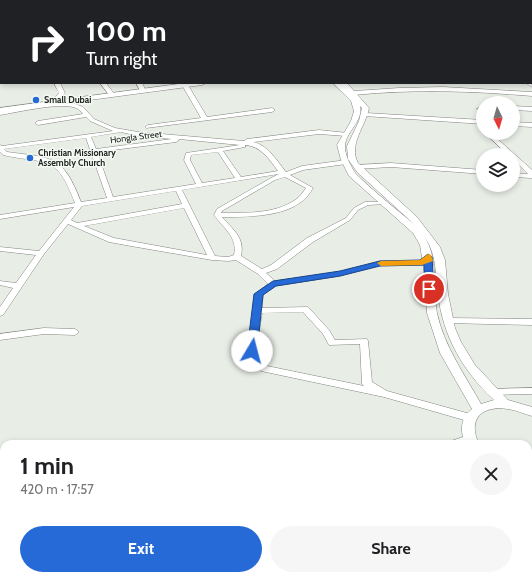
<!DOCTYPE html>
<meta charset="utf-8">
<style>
:root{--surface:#fff;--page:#f6f6f6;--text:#202124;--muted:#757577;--accent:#256ad6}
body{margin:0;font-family:Cabin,sans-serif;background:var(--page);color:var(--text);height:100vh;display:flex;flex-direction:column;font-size:15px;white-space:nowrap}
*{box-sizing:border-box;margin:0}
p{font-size:13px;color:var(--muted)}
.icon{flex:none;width:22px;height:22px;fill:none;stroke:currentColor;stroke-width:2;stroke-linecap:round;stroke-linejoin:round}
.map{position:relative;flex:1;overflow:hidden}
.side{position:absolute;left:0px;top:440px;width:532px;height:140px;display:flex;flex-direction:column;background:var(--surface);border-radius:12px 12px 0 0;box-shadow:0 2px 6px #0003}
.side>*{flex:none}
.top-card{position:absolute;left:0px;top:0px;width:532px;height:84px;box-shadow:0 2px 6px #0003;background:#202124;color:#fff;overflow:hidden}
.needle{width:26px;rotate:175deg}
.controls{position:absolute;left:476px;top:96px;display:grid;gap:8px}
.controls a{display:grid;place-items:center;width:44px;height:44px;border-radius:50%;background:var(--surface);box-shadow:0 2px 6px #0003;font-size:20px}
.pin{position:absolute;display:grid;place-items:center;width:34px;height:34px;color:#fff;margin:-17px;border:2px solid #fff;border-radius:50%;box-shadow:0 1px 4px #0007}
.me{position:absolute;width:44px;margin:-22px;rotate:8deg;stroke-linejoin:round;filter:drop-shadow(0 0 3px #0008)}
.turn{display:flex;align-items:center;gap:14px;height:84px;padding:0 20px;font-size:18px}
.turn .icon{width:52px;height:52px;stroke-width:2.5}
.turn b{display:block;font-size:28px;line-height:34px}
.round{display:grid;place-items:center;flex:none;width:42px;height:42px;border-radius:21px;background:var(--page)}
.head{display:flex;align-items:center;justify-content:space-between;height:68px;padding:0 20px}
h1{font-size:24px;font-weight:800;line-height:30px}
.cta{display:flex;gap:8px;margin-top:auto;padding:8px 20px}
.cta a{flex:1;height:46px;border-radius:24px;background:var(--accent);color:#fff;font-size:16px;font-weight:800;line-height:46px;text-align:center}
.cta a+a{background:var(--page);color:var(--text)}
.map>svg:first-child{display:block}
.green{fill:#e4d19d}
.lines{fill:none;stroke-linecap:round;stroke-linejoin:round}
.minor-casing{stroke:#828680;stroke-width:1}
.major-casing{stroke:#828680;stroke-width:1}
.highway-casing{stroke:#828680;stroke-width:1}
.minor{fill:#fff;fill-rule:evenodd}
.major{fill:#fff;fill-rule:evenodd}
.highway{fill:#fff;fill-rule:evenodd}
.route{fill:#256ad6;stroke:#18458b}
.slow{fill:#f59e0b}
.poi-dot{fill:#256ad6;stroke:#f5faf4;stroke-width:1.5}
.labels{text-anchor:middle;stroke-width:3;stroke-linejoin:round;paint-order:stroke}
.far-poi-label{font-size:9px;font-weight:bold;fill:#242623;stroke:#f5faf4;text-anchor:start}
.far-street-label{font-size:9px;fill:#242623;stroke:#f5faf4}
</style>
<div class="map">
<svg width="532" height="580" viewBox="0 0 532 580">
<rect width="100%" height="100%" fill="#e8ede6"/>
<g class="green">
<path d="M176 0H436L437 1H177Z"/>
<path d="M528 472H532V580H102L111 576H528Z"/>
</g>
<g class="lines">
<defs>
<g id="minor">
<rect x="12" y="0" width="4" height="1"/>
<path d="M34 0H38L39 1H35Z"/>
<rect x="226" y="0" width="4" height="1"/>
<path d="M361 0H366L367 1H362Z"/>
<rect x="488" y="0" width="4" height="1"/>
<rect x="0" y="8" width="1" height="2"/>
<rect x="531" y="18" width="1" height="2"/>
<rect x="0" y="49" width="1" height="8"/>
<rect x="0" y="63" width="1" height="2"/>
<rect x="531" y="70" width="1" height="4"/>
<path d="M1 78V82L0 83V79Z"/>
<path d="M531 82 532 87 526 83H531Z"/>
<path d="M54 83H60L65 93 55 104 73 103 83 107 94 119 115 128 138 132 244 141 247 139 319 130 348 133 349 134 346 136 319 134 253 142C268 145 277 161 286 172L302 166 346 160 349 162 346 164 303 170 290 175 313 188C310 193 306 199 301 202 282 217 245 217 222 217 233 230 245 237 241 256L262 269 271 265 307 238 346 218 354 208 365 202H386L387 203 386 204 368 205 358 210 350 220 313 242 277 269 266 273 275 281 339 272 380 261H420L425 255H431L432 257 425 265H380L340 276 275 286 263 295 262 308 308 307 329 330 335 340 367 339 368 341 372 382 387 391 474 415 476 418 474 421 471 422 384 397 261 371 248 351 254 311 255 294 268 284 258 274 236 260 228 261 212 260 131 246 109 242 68 224 44 254 3 315 0 316V307L13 288 0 285V281L16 283 36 255 0 251V247L39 251 74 207 0 219V215L75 203C56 153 48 165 3 155L0 152V145L2 146 113 131 90 121 86 117 38 125 35 123 38 121 83 114C80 110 78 108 73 107 57 103 18 112 0 115V111L51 104V102L59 93ZM121 132 138 136 172 139 96 149 91 137ZM86 138 107 198 81 202C63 155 53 158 7 152L4 149ZM179 139 240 145 186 153 184 160 196 184 113 197 97 152 176 142 178 141ZM245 145C261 146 269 159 278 171L241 177 223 151 245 147ZM218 152 235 178 202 183 190 160 191 155ZM279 174 271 178 217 209 214 215C223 228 238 237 234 255L228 257 215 256 182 190ZM285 177 306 188C303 192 300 197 295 200 275 214 245 213 221 213L222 211 275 180ZM176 191 182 204 77 223 71 220 82 206ZM184 208 207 255 114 238 84 226ZM303 312 323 334 329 345 360 344 362 384 364 386 267 366 256 351 262 313Z"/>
<path d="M100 83H106L115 95 114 96H110Z"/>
<path d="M136 83H142L146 91 145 92H141Z"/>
<path d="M185 83 188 85 207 117 272 108 275 110 272 112 146 128 145 127 148 125 201 118 182 85Z"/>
<path d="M443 87 532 92V96C472 91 414 89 354 95L351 93 354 91 399 88Z"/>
<path d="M483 106V110L480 111 477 109Z"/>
<path d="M513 106 532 107V111L513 110Z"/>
<path d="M366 113 483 120V124L364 116V114Z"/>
<path d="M513 122 532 123V127L513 126Z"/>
<path d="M485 133H491L532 170V178L513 177V173L528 174 513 159V155H508Z"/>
<path d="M391 163 483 170V174L391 167 357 169 354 167 357 165Z"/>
<path d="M448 318 532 319V325L445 323 444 321Z"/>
<path d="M44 328 75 329 79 332 75 335 44 334 0 340V334Z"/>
<path d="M532 388V394L491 395 488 394 486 392 488 390 491 389Z"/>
</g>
<g id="major">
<path d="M333 83H347L369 108C366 126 348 144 358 163L417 217 440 247 445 260 448 294 455 328 461 342 475 365 508 400 532 407V416C524 414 516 410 508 409 482 405 467 419 479 444H449L451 441 463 437C460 426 463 416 472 409L440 353 427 313 425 276 420 245 413 233 349 176 341 160 337 145 351 121 354 111 351 101ZM360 106 362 108 359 121 347 146 348 159 357 172 415 225C395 208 374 192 356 174 351 167 344 154 345 145 347 130 363 122 360 106ZM424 236C437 254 435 272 438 294 443 337 463 371 494 400L481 404C465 375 444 346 437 313 432 287 439 259 424 236Z"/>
<path d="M532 463V473L528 474V464Z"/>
<path d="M79 576H101L100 580H78Z"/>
<path d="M480 576H494L493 580H479Z"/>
</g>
<g id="highway">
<rect x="531" y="42" width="1" height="4"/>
<path d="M186 83H206L202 85 0 112V108Z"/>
</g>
</defs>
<use href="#minor" class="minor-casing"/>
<use href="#major" class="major-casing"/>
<use href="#highway" class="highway-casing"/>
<use href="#minor" class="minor"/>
<use href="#major" class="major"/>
<use href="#highway" class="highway"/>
</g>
<path class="route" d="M428 254 432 257 434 289 429 292 425 289 424 265 380 266 340 276 276 286 263 295 257 351 252 354 247 351 254 294 273 281 340 271 380 261 420 260Z"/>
<path class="slow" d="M428 254 431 255 433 261 422 265 381 266 377 263 381 261 420 260Z"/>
<g class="poi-dot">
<circle cx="36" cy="100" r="4"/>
<circle cx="30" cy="158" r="4"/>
</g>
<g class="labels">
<g class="far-poi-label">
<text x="44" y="103">Small Dubai</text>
<text x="38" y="156">Christian Missionary<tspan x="38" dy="10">Assembly Church</tspan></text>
</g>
<g class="far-street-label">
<text transform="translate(136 137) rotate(-7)" y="3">Hongla Street</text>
</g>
</g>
</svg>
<div class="controls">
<a><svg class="needle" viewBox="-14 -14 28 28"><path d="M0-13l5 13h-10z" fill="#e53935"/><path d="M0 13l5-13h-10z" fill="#757577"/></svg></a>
<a><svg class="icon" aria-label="layers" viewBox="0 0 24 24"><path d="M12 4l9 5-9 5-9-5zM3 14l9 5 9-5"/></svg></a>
</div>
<div class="pin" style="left:429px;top:289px;background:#d93025"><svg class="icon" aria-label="arrive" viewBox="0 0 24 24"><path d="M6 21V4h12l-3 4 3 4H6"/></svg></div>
<svg class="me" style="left:252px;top:351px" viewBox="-20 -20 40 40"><circle r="19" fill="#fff"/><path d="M0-13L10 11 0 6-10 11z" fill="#256ad6"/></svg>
<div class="top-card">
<div class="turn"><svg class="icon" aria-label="right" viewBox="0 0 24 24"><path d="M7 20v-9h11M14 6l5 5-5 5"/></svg><div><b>100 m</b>Turn right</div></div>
</div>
<section class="side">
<div class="head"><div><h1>1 min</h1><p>420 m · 17:57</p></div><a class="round"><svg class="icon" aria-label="close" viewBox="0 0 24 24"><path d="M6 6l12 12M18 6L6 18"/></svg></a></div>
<div class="cta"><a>Exit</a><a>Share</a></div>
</section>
</div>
